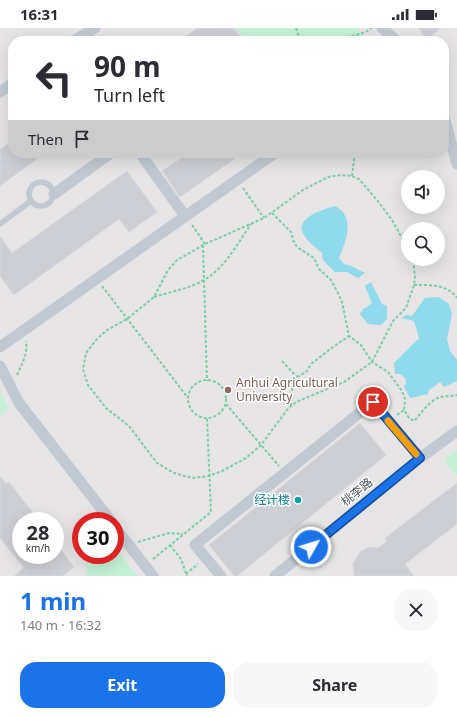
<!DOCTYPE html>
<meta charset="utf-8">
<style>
:root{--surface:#fff;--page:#f7f7f7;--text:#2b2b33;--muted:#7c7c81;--accent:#1a73e8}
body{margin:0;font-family:"Noto Sans","Noto Sans SC",sans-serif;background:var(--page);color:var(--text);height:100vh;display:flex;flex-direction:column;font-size:15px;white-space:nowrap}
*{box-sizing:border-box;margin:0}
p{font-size:13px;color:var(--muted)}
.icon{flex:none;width:22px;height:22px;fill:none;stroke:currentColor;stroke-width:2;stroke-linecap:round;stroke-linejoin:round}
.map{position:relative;height:548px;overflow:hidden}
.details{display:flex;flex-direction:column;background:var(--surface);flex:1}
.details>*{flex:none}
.top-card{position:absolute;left:8px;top:8px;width:441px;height:122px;border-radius:16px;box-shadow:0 4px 16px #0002;background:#fff;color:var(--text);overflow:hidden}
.tools{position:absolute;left:401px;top:142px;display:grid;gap:8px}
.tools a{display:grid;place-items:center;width:44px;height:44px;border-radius:50%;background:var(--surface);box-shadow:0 4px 16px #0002;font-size:20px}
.speed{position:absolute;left:12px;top:484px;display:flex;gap:8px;font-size:20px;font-weight:700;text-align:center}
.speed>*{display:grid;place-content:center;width:52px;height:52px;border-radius:50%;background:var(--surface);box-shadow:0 4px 16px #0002;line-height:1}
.speed small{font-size:10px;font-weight:400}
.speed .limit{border:6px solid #d22;background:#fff;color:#111}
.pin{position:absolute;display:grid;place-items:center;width:34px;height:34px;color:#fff;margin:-17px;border:2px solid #fff;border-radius:50%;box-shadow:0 1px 4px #0007}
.me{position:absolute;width:44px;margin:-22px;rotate:51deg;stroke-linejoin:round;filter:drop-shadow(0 0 3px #0008)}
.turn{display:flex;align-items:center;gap:14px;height:84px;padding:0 20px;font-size:18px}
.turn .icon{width:52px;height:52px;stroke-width:2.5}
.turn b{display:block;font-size:28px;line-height:34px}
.then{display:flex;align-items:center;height:38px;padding:0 20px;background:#0003;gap:8px;font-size:15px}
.round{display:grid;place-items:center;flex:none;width:42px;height:42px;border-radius:16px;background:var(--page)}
.headline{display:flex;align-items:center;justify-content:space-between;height:68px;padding:0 20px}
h1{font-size:24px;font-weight:700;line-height:30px;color:var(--accent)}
.primary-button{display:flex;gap:8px;margin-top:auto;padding:8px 20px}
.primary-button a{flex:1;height:46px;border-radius:16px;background:var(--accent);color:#fff;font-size:16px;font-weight:700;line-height:46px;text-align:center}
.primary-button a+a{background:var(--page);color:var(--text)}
.status{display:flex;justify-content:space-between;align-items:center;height:28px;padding:0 20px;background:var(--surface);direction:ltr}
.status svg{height:11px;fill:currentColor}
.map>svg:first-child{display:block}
.education{fill:#e6e4e5;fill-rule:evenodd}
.green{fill:#c3f1d5}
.water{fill:#90daee}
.building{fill:#cdcfd5;stroke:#d7d9de}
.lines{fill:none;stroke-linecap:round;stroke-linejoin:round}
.path{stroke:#7ad0a6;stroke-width:2;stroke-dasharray:3 2;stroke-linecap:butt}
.lane{stroke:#c1cad2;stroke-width:5.5}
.street{stroke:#c1cad2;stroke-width:11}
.route-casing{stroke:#114b97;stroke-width:10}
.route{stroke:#1a73e8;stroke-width:7}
.slow{stroke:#f59e0b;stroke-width:7}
.education-dot{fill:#8d6e63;stroke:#fff;stroke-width:1.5}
.culture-dot{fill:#0f9aa8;stroke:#fff;stroke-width:1.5}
.labels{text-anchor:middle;stroke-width:3;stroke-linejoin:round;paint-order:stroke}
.education-label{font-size:12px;fill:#785e54;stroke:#fff;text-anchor:start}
.street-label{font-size:12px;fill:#4a5661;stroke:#fff}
.culture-label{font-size:12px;fill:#0d838f;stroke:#fff;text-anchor:end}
</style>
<div class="status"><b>16:31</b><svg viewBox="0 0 49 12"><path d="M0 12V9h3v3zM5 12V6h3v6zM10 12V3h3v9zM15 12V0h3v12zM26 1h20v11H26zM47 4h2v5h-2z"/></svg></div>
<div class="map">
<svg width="457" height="548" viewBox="0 0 457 548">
<rect width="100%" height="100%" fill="#f5f3f3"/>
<path class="education" d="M0 0H457V548H0ZM13 13H444V125H13ZM408 149H438V179H408ZM408 201H438V231H408ZM21 493H55V527H21ZM81 493H115V527H81Z"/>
<g class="green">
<path d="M236 0H357L369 13H245Z"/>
<path d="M0 363 9 381 0 388Z"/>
<path d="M457 422V448L444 432Z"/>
<path d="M115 520 137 548H86L87 535 98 527H115Z"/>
</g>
<g class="water">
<path d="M335 178C356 189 346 213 339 230L344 236 349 237 365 245 358 250 347 244H335L323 232 322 225C317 220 310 216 306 210 290 191 322 182 335 178Z"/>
<path d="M371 254 382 276 387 278V291L381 297 368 296 360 286 363 281 367 279 372 275 365 258Z"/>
<path d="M439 269 449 276 452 286 447 311 450 323 457 332V353L444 359 440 354 429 362 428 366 410 370 404 359 406 355 405 350 400 346H395L394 335 419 310 414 293 401 290 406 287 412 288 425 270Z"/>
</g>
<g class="building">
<path d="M197 0H234L243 13H179Z"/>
<path d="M418 0H441L427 11Z"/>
<path d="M13 112V125H45L0 158V122Z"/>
<path d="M189 125H243L180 169 162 143Z"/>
<path d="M127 143 157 184 129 204 119 191 14 267 0 248V208L12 225Z"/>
<path d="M360 395 386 427 237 548H234L209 517Z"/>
<path d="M0 448 6 456 9 454 39 493H21V527H55V514L74 539 63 548H14L24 540 0 510Z"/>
<path d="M457 455V496L405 536 414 548H354L353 535 360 524 369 519 378 520 387 513 385 510Z"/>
</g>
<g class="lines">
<g class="path">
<path d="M296 0 300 13"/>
<path d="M327 13C342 9 359 9 372 0"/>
<path d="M352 148 355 125"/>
<path d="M243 160 264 190"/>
<path d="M272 185 291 204 293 212 297 219 314 230 319 241 331 252 337 263 342 274 349 308 361 317 372 334 388 344 402 363 405 371 404 382 409 390 414 393C422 385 429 372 441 369 446 368 452 368 457 367"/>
<path d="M192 197 205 216"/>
<path d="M203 217 207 353"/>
<path d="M408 221 392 192 377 172 359 151 352 148 341 147 328 149 303 162 264 190 205 216 177 232 168 242 154 269 127 291 107 302 96 312 86 325 83 341 88 357 106 380 129 398 157 435 174 445 192 450 209 448 222 443 246 430 261 417 287 382 296 374 344 354 372 334 393 293 406 280 414 257 415 249 413 231"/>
<path d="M414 257C430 257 447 256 457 270"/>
<path d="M102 258 188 370"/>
<path d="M154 269C170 264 187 261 202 253 223 243 238 215 251 196"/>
<path d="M282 333 297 349"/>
<path d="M17 347C22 336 28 326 26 313"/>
<circle cx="207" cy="371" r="19"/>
<path d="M226 376 279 438"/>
<path d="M291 378 292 362 297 349 306 344 311 336 333 319 349 308"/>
<path d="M397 387 404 382"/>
<path d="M138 514 169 505 183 506"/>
<path d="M170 517 181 531 187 548"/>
<path d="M153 531 211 484 207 390"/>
<path d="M186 546 198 536"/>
</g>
<g class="lane">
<circle cx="41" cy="166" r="12"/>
<path d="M0 196 31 173"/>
</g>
<g class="street">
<path d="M382 0 397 13"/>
<path d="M73 13 95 0"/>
<path d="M0 64 13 55"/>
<path d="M444 89 457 136"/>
<path d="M140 125 185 188"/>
<path d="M54 166 111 125"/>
<path d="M0 319 275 125"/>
<path d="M0 338 19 375 111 493"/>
<path d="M115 499 153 548"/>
<path d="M221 548 195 517 373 374 420 430"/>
<path d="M275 548 420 430 457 403"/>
</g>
</g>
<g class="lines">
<defs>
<path id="route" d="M311 519 420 430 373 374"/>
</defs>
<use href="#route" class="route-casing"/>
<use href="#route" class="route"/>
<path class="slow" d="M388 393 416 426"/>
</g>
<circle class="education-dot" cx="228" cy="362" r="4"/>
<circle class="culture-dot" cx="298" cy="472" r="4"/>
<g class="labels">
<g class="education-label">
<text x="236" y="359">Anhui Agricultural<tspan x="236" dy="14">University</tspan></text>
</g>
<g class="street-label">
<text transform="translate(357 464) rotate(-39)" y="4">桃李路</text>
</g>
<g class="culture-label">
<text x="290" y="476">经计楼</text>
</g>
</g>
</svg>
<div class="tools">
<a><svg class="icon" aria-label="sound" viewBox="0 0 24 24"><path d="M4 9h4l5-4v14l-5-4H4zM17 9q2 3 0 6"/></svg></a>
<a><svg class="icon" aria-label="search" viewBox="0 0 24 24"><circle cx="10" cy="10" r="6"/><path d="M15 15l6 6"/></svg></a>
</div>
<div class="speed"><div>28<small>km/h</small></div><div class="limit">30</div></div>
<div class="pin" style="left:373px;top:374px;background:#d93025"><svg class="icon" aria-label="arrive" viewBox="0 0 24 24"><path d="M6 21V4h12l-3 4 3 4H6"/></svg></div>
<svg class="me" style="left:311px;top:519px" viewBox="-20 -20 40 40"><circle r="17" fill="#1a73e8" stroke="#fff" stroke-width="3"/><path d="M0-11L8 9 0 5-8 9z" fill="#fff"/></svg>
<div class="top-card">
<div class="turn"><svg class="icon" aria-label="left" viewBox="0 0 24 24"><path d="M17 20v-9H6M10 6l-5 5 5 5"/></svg><div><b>90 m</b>Turn left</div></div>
<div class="then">Then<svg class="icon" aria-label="arrive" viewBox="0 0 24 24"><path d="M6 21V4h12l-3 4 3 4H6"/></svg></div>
</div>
</div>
<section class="details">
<div class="headline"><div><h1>1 min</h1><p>140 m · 16:32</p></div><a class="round"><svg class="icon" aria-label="close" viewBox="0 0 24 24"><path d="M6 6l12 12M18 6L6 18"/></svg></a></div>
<div class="primary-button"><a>Exit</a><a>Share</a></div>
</section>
